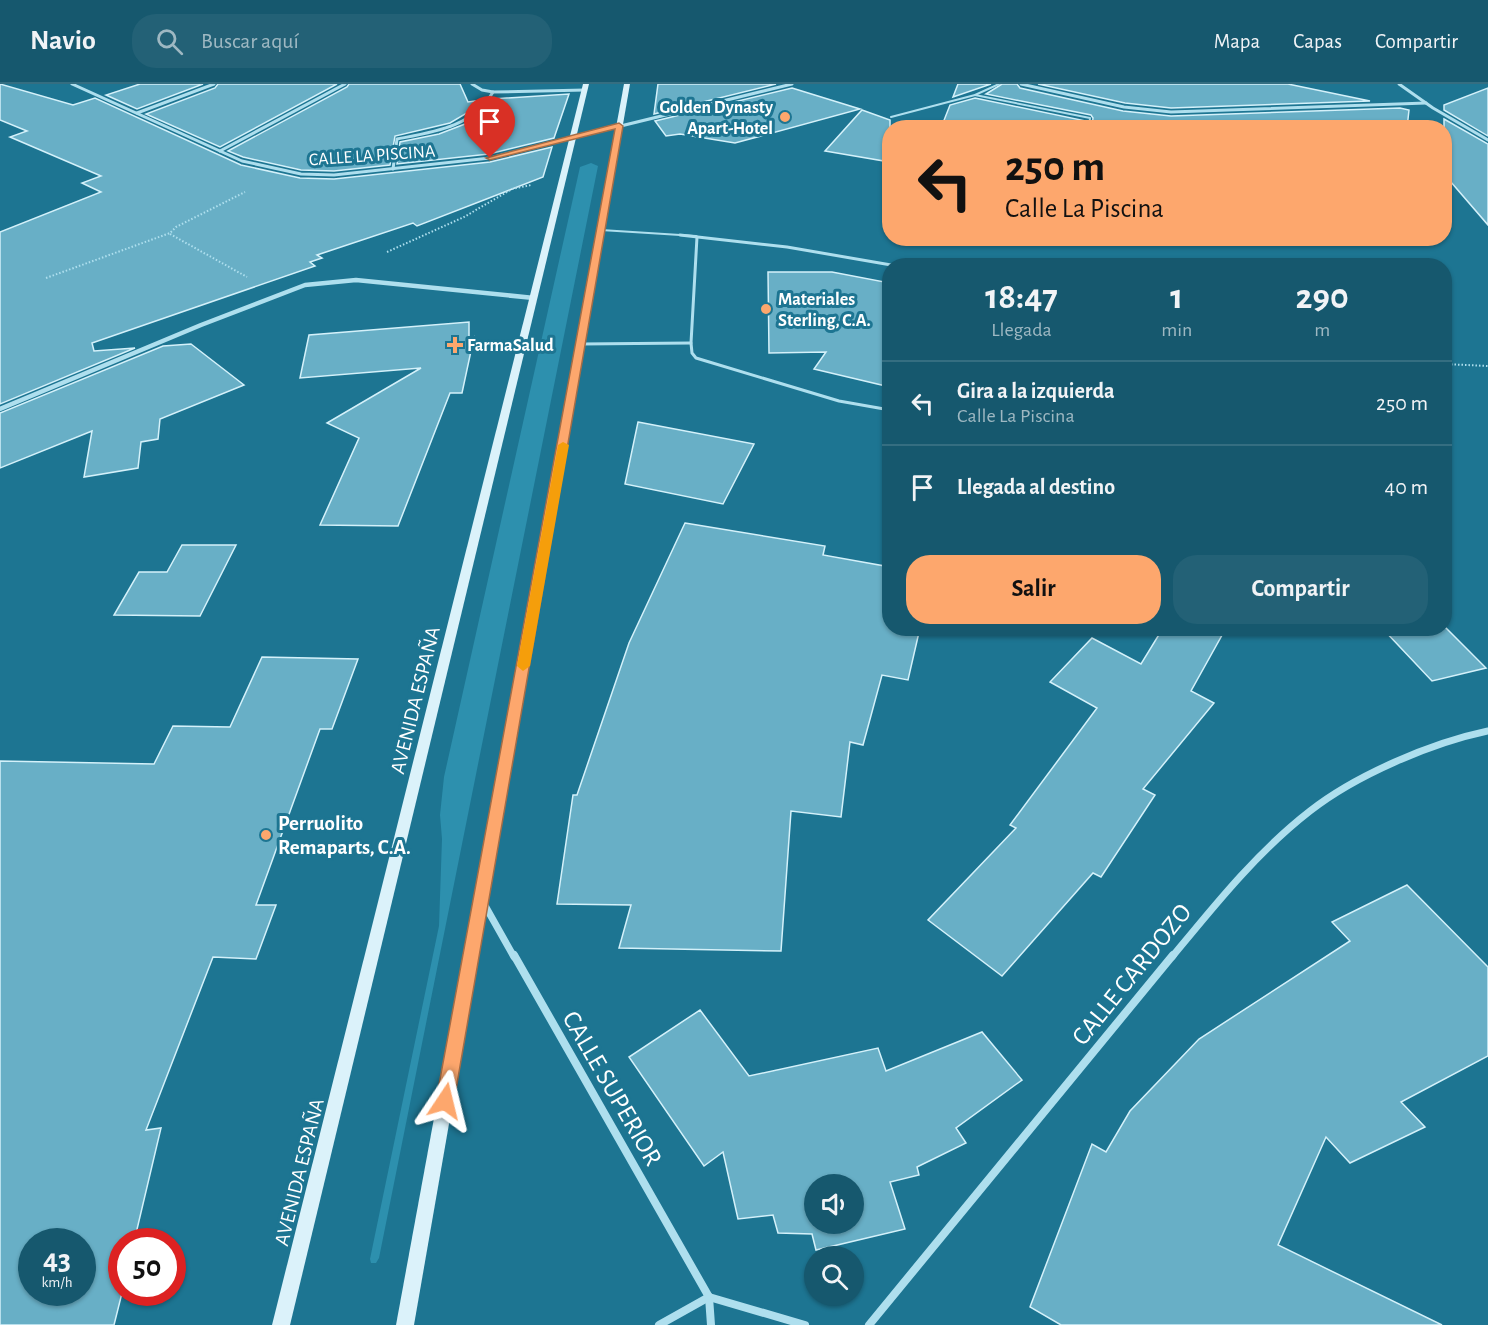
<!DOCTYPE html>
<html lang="es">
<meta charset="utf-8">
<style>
:root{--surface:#16586e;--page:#236176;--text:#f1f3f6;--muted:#9eb8c2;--line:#356e81;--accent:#fda76d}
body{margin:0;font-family:"Alegreya Sans",sans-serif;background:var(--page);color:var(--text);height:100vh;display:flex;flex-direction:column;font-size:22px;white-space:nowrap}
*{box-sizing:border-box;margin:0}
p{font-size:20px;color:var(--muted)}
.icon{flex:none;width:33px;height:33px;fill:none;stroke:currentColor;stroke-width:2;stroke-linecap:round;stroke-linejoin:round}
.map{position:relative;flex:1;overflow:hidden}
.side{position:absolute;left:882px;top:174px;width:570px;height:378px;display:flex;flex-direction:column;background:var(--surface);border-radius:24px;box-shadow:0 2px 4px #0004}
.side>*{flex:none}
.banner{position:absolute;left:882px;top:36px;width:570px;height:126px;border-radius:24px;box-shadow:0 2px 4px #0004;background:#fda76d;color:#111;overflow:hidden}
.buttons{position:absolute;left:804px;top:1090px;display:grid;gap:12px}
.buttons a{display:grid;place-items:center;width:60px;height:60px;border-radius:50%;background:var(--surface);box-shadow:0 2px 4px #0004;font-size:30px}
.speed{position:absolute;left:18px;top:1144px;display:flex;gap:12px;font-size:30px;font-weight:700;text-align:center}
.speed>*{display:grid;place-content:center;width:78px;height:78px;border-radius:50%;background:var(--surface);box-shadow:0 2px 4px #0004;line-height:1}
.speed small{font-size:15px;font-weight:400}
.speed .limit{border:9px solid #d22;background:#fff;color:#111}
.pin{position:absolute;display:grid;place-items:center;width:51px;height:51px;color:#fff;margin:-62px -26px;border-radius:50% 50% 50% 0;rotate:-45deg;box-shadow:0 0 6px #0007}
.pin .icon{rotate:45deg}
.me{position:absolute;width:66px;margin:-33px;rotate:10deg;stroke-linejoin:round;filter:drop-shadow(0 0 4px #0008)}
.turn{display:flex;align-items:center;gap:21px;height:126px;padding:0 24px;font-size:27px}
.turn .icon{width:78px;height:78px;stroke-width:2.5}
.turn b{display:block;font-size:42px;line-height:51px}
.eta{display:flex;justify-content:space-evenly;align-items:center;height:102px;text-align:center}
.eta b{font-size:36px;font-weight:600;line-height:42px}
.cta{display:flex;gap:12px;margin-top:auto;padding:12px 24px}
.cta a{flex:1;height:69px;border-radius:24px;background:var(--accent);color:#111;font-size:24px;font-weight:600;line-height:69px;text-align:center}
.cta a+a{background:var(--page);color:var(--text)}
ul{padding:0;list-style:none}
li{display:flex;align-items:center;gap:18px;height:84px;padding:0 24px;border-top:2px solid var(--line)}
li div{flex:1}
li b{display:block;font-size:22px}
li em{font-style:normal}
header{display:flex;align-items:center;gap:36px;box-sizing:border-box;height:84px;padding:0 30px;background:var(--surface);border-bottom:2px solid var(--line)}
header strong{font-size:28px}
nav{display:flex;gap:33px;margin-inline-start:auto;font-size:21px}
.search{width:420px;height:54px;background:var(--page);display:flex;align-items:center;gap:15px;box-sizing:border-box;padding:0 21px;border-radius:24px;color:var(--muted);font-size:22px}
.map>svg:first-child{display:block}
.green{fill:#2d90ae}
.building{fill:#68afc6;stroke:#d4f1fa;stroke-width:1.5;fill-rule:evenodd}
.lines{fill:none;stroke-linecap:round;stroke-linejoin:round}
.path{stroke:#aedfee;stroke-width:2;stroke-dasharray:1.5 2;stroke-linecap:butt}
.service-far1{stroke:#aedfee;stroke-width:2}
.service{stroke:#aedfee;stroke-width:3}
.minor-far3{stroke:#aedfee;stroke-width:3}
.minor-far2{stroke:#aedfee;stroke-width:4.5}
.minor-far1{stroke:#aedfee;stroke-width:7}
.minor{stroke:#aedfee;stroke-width:8}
.secondary{fill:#dbf2fa;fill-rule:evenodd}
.route{fill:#fda76d;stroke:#a46d47;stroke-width:1.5}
.slow{fill:#f59e0b}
.poi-dot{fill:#fda76d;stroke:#1d7592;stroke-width:2}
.labels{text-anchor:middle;stroke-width:6;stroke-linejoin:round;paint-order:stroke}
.far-poi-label{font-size:18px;font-weight:bold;fill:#fff;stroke:#1d7592;text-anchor:start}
.far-street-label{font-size:18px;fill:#fff;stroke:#1d7592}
.street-label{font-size:21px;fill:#fff;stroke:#1d7592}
.poi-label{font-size:21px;font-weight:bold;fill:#fff;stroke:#1d7592;text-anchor:start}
.near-street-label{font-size:26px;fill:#fff;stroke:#1d7592}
</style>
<header>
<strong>Navio</strong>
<div class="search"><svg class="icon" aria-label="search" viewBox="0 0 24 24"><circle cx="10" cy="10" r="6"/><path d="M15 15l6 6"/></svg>Buscar aquí</div>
<nav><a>Mapa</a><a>Capas</a><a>Compartir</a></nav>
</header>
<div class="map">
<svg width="1488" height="1241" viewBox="0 0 1488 1241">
<rect width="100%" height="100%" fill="#1d7592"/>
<path class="green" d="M591 79 598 82 379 1174 376 1179H371L370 1175 439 842 442 755 440 731 444 693 580 83Z"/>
<g class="building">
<path d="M0 0 73 21 95 14 241 81 300 94 334 95 490 78 552 63 543 93 417 142 413 139 317 171 322 174 310 178 315 182 92 259 94 267 135 264 0 320V148L101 108 82 99 101 92 10 53 27 47 0 36Z"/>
<path d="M140 0H203L137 25 106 11Z"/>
<path d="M218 0H337L220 63 146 30 215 4Z"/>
<path d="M349 0H460L468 18 482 16 472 26 450 39 395 52 390 81 334 87 301 86 243 73 228 67 347 3Z"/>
<path d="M658 0H776L654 30Z"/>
<path d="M958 0H991L953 13Z"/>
<path d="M1002 0H1017L1020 4 1123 27 1171 32 1400 24 1409 26 1407 44H1092L1093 34 1091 31 986 10Z"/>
<path d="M1038 0H1288L1370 17 1171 24 1125 19Z"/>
<path d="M792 4 860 25 735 59 680 50 666 52 655 37Z"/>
<path d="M1488 4V52L1444 26V21Z"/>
<path d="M569 10 554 54 489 70 397 80 400 58 439 50 465 40 477 32 492 15Z"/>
<path d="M975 14 1086 37V44H941L950 21Z"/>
<path d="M862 26 890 36V78L825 67Z"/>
<path d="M1444 35 1488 60V141L1444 90Z"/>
<path d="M768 188H832L890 199V303L814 285 826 268 769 269Z"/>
<path d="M469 238V256L474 253 462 309H450L398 442 320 441 359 354 327 339 421 284 300 294 309 251Z"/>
<path d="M191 260 244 301 160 335 158 355 141 358 138 384 84 393 92 347 0 384V329L163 262Z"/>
<path d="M638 338 754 360 723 420 625 400Z"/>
<path d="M685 439 825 462 823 471 890 483V544H920L908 596 882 591 863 661 850 658 841 733 791 727 781 867 619 864 631 821 557 820 573 711H577L629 559Z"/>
<path d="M182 461H236L200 532 114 531 139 488H167Z"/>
<path d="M1163 544H1226L1191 607 1214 619 1143 705 1155 711 1101 793 1093 789 1002 892 928 836 1016 744 1010 741 1097 624 1050 598 1092 554 1141 580Z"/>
<path d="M1382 544H1446L1486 584 1432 597Z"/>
<path d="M262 573 358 575 332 645H320L256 821H276L256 875 213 873 146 1046 161 1044 134 1158H122V1209L114 1241H0V677L154 680 173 642 230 643ZM32 1158H82V1209H32Z"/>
<path d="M1407 801 1488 883V972L1401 1018 1425 1043 1350 1079 1326 1053 1278 1161 1442 1241H1061L1030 1223 1092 1060 1106 1068 1130 1027 1199 955 1350 857 1332 838Z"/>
<path d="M700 926 749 992 878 964 886 987 982 948 1022 996 956 1044 966 1059 917 1083 919 1091 890 1098 905 1145 816 1166 812 1150 778 1149 773 1131 738 1135 723 1068 704 1082 629 973ZM814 1101H854V1140H814Z"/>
</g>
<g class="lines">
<g class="path">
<path d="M170 150 247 193"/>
<path d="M387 168 464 133 512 105 531 101"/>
<path d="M46 194 170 149 176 143 245 108"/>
<path d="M1444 280 1488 282"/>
</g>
<g class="service-far1">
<path d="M975 11 1090 34 1089 44"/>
<path d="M891 33 975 11 999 0"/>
<path d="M601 146 696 152"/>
</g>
<g class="service">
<path d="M680 151 787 163 897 182"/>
<path d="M697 153 691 259 692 269 696 274 839 317 890 326"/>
<path d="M581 260 691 259"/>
</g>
<g class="minor-far3">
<path d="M72 0 242 77 301 90 334 91 490 74 792 0"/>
<path d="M472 0 482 6 493 8"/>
<path d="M1021 0 1124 23 1171 28 1426 19"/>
<path d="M1399 0 1433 24 1488 56"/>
<path d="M137 29 214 0"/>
<path d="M220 67 345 0"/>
<path d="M393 85 397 55C434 48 473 43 493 8L585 6"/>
</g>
<path class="minor-far2" d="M0 325 201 241 305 201 356 196 534 214"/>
<g class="minor-far1">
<path d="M483 818 514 873"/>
<path d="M1172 873C1214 822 1257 768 1310 727 1356 691 1431 659 1488 647"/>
</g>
<g class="minor">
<path d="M514 871 709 1213 805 1241"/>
<path d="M709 1213 711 1241"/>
<path d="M659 1241 709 1213"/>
<path d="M869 1241 1173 871"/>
</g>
<g class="secondary">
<path d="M583 0H589L290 1241H272Z"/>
<path d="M624 0H630L414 1241H396Z"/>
</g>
</g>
<path class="route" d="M619 39 623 42 454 1017 452 1023 445 1026 439 1023 436 1017 615 45 490 76 486 74Z"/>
<path class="slow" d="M563 358 569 361 530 582 523 587 517 582 558 361Z"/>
<g class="poi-dot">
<circle cx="785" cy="33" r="6"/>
<circle cx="766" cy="225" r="6"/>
<path d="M452 252h6v6h6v6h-6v6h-6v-6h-6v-6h6z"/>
<circle cx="266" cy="751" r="6"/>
</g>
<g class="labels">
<g class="far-poi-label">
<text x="773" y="29" text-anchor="end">Golden Dynasty<tspan x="773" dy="21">Apart-Hotel</tspan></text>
<text x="778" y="221">Materiales<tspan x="778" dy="21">Sterling, C.A.</tspan></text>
<text x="467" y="267">FarmaSalud</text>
</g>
<g class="far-street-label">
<text transform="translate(372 71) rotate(-4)" y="6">CALLE LA PISCINA</text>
</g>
<g class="street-label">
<text transform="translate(415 616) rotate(-76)" y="7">AVENIDA ESPAÑA</text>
<text transform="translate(299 1088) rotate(-76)" y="7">AVENIDA ESPAÑA</text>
</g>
<g class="poi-label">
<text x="278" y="746">Perruolito<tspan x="278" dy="24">Remaparts, C.A.</tspan></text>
</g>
<g class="near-street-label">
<text transform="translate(1131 890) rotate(-51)" y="9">CALLE CARDOZO</text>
<text transform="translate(613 1004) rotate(60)" y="9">CALLE SUPERIOR</text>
</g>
</g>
</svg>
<div class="buttons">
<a><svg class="icon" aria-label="sound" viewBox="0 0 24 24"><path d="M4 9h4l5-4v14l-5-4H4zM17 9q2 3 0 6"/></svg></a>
<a><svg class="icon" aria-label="search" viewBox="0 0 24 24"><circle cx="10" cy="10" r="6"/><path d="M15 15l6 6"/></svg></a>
</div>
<div class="speed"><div>43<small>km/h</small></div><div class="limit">50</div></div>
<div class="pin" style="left:490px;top:74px;background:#d93025"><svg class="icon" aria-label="arrive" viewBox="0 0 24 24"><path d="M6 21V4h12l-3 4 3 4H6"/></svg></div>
<svg class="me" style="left:445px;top:1017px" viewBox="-20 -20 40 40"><path d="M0-17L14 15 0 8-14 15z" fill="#fda76d" stroke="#fff" stroke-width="4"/></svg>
<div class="banner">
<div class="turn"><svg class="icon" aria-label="left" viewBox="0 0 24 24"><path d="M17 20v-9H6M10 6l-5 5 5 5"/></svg><div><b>250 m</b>Calle La Piscina</div></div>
</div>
<section class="side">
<div class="eta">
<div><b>18:47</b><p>Llegada</p></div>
<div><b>1</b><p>min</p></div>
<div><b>290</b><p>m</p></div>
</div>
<ul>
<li><svg class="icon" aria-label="left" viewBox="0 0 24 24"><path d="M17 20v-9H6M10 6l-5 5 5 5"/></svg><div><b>Gira a la izquierda</b><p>Calle La Piscina</p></div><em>250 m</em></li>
<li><svg class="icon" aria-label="arrive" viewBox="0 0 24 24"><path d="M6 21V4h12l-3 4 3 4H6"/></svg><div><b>Llegada al destino</b></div><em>40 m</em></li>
</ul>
<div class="cta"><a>Salir</a><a>Compartir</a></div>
</section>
</div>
